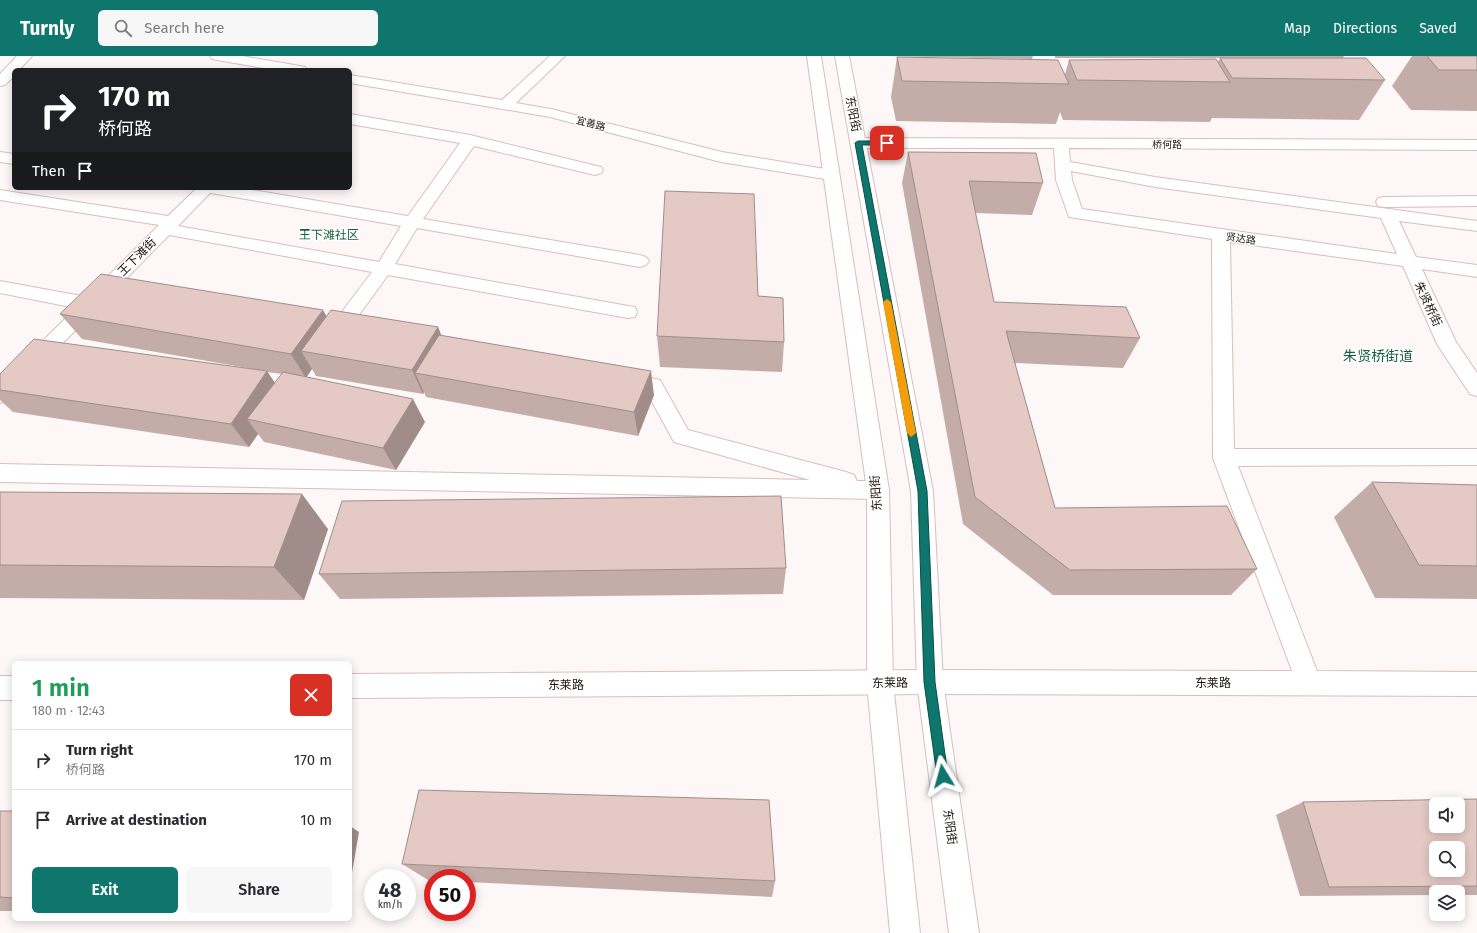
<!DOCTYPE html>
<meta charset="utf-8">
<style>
:root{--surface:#fff;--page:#f7f7f7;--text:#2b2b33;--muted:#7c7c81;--line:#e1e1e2;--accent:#0f766e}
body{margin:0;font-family:"Fira Sans","Noto Sans SC",sans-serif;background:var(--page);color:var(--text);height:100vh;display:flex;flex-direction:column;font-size:15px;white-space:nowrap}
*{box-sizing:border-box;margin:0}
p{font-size:13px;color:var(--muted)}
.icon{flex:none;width:22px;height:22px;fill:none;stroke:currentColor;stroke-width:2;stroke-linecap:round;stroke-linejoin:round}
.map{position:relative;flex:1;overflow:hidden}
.panel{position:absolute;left:12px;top:605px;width:340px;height:260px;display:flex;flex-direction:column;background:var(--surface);border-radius:6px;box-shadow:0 2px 10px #0003}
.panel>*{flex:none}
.guide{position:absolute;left:12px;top:12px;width:340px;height:122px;border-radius:6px;box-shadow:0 2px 10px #0003;background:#202124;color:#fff;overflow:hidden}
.fabs{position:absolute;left:1429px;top:741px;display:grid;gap:8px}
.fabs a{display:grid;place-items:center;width:36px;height:36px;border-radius:6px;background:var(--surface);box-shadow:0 2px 10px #0003;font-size:20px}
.speed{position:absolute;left:364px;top:813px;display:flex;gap:8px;font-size:20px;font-weight:700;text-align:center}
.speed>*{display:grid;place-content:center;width:52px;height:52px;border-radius:50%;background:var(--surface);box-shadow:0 2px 10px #0003;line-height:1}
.speed small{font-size:10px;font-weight:400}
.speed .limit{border:6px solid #d22;background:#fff;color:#111}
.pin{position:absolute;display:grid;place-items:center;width:34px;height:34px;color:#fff;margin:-17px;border-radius:8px;box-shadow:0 2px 6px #0006}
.me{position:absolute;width:44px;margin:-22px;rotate:352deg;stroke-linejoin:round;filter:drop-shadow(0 0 3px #0008)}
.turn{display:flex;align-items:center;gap:14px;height:84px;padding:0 20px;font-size:18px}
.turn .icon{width:52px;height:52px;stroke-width:2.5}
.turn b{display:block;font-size:28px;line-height:34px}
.then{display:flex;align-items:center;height:38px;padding:0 20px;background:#0003;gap:8px;font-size:15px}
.round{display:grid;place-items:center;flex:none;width:42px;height:42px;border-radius:6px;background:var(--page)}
.headline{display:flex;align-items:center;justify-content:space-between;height:68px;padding:0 20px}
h1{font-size:24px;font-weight:600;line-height:30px;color:#1e9e55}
.action{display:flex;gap:8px;margin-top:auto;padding:8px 20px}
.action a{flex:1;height:46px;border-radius:6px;background:var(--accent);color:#fff;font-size:16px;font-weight:600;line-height:46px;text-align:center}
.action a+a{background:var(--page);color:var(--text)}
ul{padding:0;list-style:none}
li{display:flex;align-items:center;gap:12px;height:60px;padding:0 20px;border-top:1px solid var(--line)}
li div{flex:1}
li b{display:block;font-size:15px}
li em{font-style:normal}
header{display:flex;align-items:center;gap:24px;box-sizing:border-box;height:56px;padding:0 20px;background:var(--accent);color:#fff}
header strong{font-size:19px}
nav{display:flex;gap:22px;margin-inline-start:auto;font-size:14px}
.search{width:280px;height:36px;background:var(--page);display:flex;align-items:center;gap:10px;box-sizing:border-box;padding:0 14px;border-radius:6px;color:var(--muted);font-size:15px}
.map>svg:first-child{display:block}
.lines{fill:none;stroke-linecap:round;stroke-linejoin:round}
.minor-casing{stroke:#d9bebb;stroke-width:2}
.major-casing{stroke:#d9bebb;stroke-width:2}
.minor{fill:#fff;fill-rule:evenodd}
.major{fill:#fff;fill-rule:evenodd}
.wall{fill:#c4ada9;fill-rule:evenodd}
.shaded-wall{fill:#a08d8a}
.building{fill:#e4c9c5;stroke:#a08d8a;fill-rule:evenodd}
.route{fill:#0f766e;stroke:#0a4d48}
.slow{fill:#f59e0b}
.labels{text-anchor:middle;stroke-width:3;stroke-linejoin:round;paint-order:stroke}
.far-street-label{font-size:10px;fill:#1d1413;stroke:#fff}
.street-label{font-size:12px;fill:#1d1413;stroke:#fff}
.far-quarter-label{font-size:12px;fill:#175d43;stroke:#fff}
.quarter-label{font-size:14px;fill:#175d43;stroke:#fff}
</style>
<header>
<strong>Turnly</strong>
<div class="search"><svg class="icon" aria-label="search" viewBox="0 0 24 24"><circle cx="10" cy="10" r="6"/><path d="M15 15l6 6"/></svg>Search here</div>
<nav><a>Map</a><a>Directions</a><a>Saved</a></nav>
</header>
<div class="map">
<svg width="1477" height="877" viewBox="0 0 1477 877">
<rect width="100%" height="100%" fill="#fdf7f7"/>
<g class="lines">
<defs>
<g id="minor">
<path d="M17 0H32L19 14H14V20L5 29 0 30V18Z"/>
<path d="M210 0H242L300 10 305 11 307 14H275L217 4 212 3Z"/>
<path d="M550 0H565L516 47 551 53 722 96 831 114 837 116 839 119 837 122 831 124 721 106 550 61 350 27V19L502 44Z"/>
<path d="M350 58 470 79 601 111 603 114 601 117 595 119 474 90 423 163 640 199 646 201 649 205 646 209 640 211 417 172 395 208 628 250 635 251 637 256 635 261 628 262 388 219 348 274 341 276 334 274 332 269 372 216 169 179 7 344 0 347V327L76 252 0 237V225L87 241 159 169 0 144V134L168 160 197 132H240L408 160 460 87 350 68ZM210 137H211L401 170 379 206 178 170Z"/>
<path d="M858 82 1477 84V94L1069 92 1070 106 1155 121 1477 165V175L1399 165 1416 201 1477 209V221L1422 213 1456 286 1477 317V340L1470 338 1437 288 1403 210 1230 186 1234 393H1477V409L1238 410 1317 615 1477 616V640L930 638 350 642V618L930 614 1292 615 1213 402 1212 183 1069 161 1056 124 1054 92H858L853 90 850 87 853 84ZM1071 115 1155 131 1381 162 1397 198 1082 153 1072 124Z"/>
<path d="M0 96 14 98V108L0 106Z"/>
<path d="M1477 140V150L1384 151 1378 150 1376 146 1378 142 1384 141Z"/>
<path d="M623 316 660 324 688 374 846 416 854 419 857 425H878L886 428 889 434 886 440 878 443 0 426V408L810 424 674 386 646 335 616 328 613 323 616 318Z"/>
<rect x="0" y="620" width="14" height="24"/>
</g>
<g id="major">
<path d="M807 0H821L889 434 893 627 920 877H890L867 627V434Z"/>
<path d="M835 0H849L933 435 943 626 979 877H949L917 626 911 435Z"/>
</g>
</defs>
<use href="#minor" class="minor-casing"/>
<use href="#major" class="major-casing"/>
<use href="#minor" class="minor"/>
<use href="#major" class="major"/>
</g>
<g class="wall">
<path d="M885 0H1033L1032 3Z"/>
<path d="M1055 0H1344L1343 2 1385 24 1359 64 1212 62 1210 66 1063 64 1060 56 1056 68 896 65 891 41 897 1 1065 18 1069 4 1218 6 1220 2H1055Z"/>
<path d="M1412 0H1477V55L1411 54 1392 30Z"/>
<path d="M908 96 1043 127 1032 159 975 157 994 246 1140 282 1123 312 1015 307 1055 452 1257 513 1231 539H1053L963 468 902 127Z"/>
<path d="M758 240 784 286 782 316 660 311 657 280Z"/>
<path d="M60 258 327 260 438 271 441 279 654 339 638 380 426 341 424 336 423 338 316 320 312 313 306 321 425 366 396 414 264 386 258 378 249 391 13 356 0 344V318L264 315 82 283ZM267 316 282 318 275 327Z"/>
<path d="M1372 426 1477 429V543L1375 542 1334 461Z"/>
<path d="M0 436 328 473 304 544 0 542Z"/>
<path d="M786 512 783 538 340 543 319 518Z"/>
<path d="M1477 743V839H1458V836H1436V839L1300 840 1276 759 1303 746Z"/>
<rect x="0" y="755" width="14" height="100"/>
<path d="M402 808 775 825 772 841 467 826V822H433V825L428 824Z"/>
</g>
<g class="shaded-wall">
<path d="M323 254 337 278 301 295 312 313 306 322 291 298Z"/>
<path d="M438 271 448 296 415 317 424 336 423 338 412 314Z"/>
<path d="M267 315 283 339 247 363 258 378 249 391 231 368Z"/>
<path d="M651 315 654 339 638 380 634 356Z"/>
<path d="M413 343 425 366 396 414 383 392Z"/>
<path d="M302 438 328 473 304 544 274 511Z"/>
<path d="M350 770 359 776 350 828Z"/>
</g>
<g class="building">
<path d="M1427 0H1477V14H1439Z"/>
<path d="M897 1 1058 4 1069 28 902 25Z"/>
<path d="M1220 2H1366L1385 24 1232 22Z"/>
<path d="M1216 3 1230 26 1077 24 1069 4Z"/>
<path d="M908 96 1036 97 1043 127 969 125 994 246 1126 251 1140 282 1006 275 1055 452 1227 450 1257 513 1070 514 975 441Z"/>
<path d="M665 135 754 138 758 240 783 242 784 286 657 280Z"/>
<path d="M101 218 323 254 291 298 60 258Z"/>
<path d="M331 254 438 271 412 314 301 295Z"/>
<path d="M439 279 651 315 634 356 415 317Z"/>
<path d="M34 283 267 315 231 368 0 334V318Z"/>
<path d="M283 316 413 343 383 392 247 363Z"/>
<path d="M1372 426 1477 429V510L1419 509Z"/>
<path d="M0 436 302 438 274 511 0 509Z"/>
<path d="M781 440 786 512 319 518 342 445Z"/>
<path d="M419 734 769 744 775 825 402 808Z"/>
<path d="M1477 743V830L1329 831 1303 746ZM1436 748H1458V770H1436ZM1436 792H1458V814H1436Z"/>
<path d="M0 755H14V842L0 841Z"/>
</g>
<path class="route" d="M858 85H887L891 87 887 89H862L927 435 935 626 948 720 947 724 943 726 939 724 937 720 924 626 918 435 855 87Z"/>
<path class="slow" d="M887 243 891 246 916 377 911 381 907 377 883 246Z"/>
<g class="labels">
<g class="far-street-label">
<text transform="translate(591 67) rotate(15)" y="4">宜善路</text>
<text x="1167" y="92">桥何路</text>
<text transform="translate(1241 182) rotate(8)" y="4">贤达路</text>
</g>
<g class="street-label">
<text transform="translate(853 58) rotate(79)" y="4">东阳街</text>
<text transform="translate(137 201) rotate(-45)" y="4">王下滩街</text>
<text transform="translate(1428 248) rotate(65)" y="4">朱贤桥街</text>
<text transform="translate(876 437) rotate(-94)" y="4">东阳街</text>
<text transform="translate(890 627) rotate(-1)" y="4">东莱路</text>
<text x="1213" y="631">东莱路</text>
<text x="566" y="633">东莱路</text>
<text transform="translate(950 771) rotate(82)" y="4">东阳街</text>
</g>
<g class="far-quarter-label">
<text x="329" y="183">王下滩社区</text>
</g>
<g class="quarter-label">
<text x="1378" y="305">朱贤桥街道</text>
</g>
</g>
</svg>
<div class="fabs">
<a><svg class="icon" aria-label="sound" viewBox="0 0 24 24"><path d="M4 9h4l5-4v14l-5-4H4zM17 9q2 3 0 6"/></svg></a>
<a><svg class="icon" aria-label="search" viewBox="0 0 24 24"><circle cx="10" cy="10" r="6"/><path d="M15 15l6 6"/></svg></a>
<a><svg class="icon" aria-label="layers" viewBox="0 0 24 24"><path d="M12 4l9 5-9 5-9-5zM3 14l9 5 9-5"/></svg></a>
</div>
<div class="speed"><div>48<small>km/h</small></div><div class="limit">50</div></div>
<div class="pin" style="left:887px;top:87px;background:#d93025"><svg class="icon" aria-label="arrive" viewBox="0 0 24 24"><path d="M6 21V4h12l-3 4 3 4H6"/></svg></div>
<svg class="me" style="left:943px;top:720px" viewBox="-20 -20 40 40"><path d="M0-17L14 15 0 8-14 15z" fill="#0f766e" stroke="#fff" stroke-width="4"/></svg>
<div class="guide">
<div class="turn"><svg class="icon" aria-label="right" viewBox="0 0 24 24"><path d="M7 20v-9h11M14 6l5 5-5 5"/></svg><div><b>170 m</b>桥何路</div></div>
<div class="then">Then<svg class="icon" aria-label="arrive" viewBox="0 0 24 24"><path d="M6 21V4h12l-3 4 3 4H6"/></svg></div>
</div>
<section class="panel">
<div class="headline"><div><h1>1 min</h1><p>180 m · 12:43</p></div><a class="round" style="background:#d93025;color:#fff"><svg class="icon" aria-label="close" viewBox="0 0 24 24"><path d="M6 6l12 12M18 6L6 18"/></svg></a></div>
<ul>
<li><svg class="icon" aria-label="right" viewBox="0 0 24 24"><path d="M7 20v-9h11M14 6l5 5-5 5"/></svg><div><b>Turn right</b><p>桥何路</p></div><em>170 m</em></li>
<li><svg class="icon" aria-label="arrive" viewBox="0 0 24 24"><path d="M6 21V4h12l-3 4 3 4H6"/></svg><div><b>Arrive at destination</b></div><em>10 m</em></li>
</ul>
<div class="action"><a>Exit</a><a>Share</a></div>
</section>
</div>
